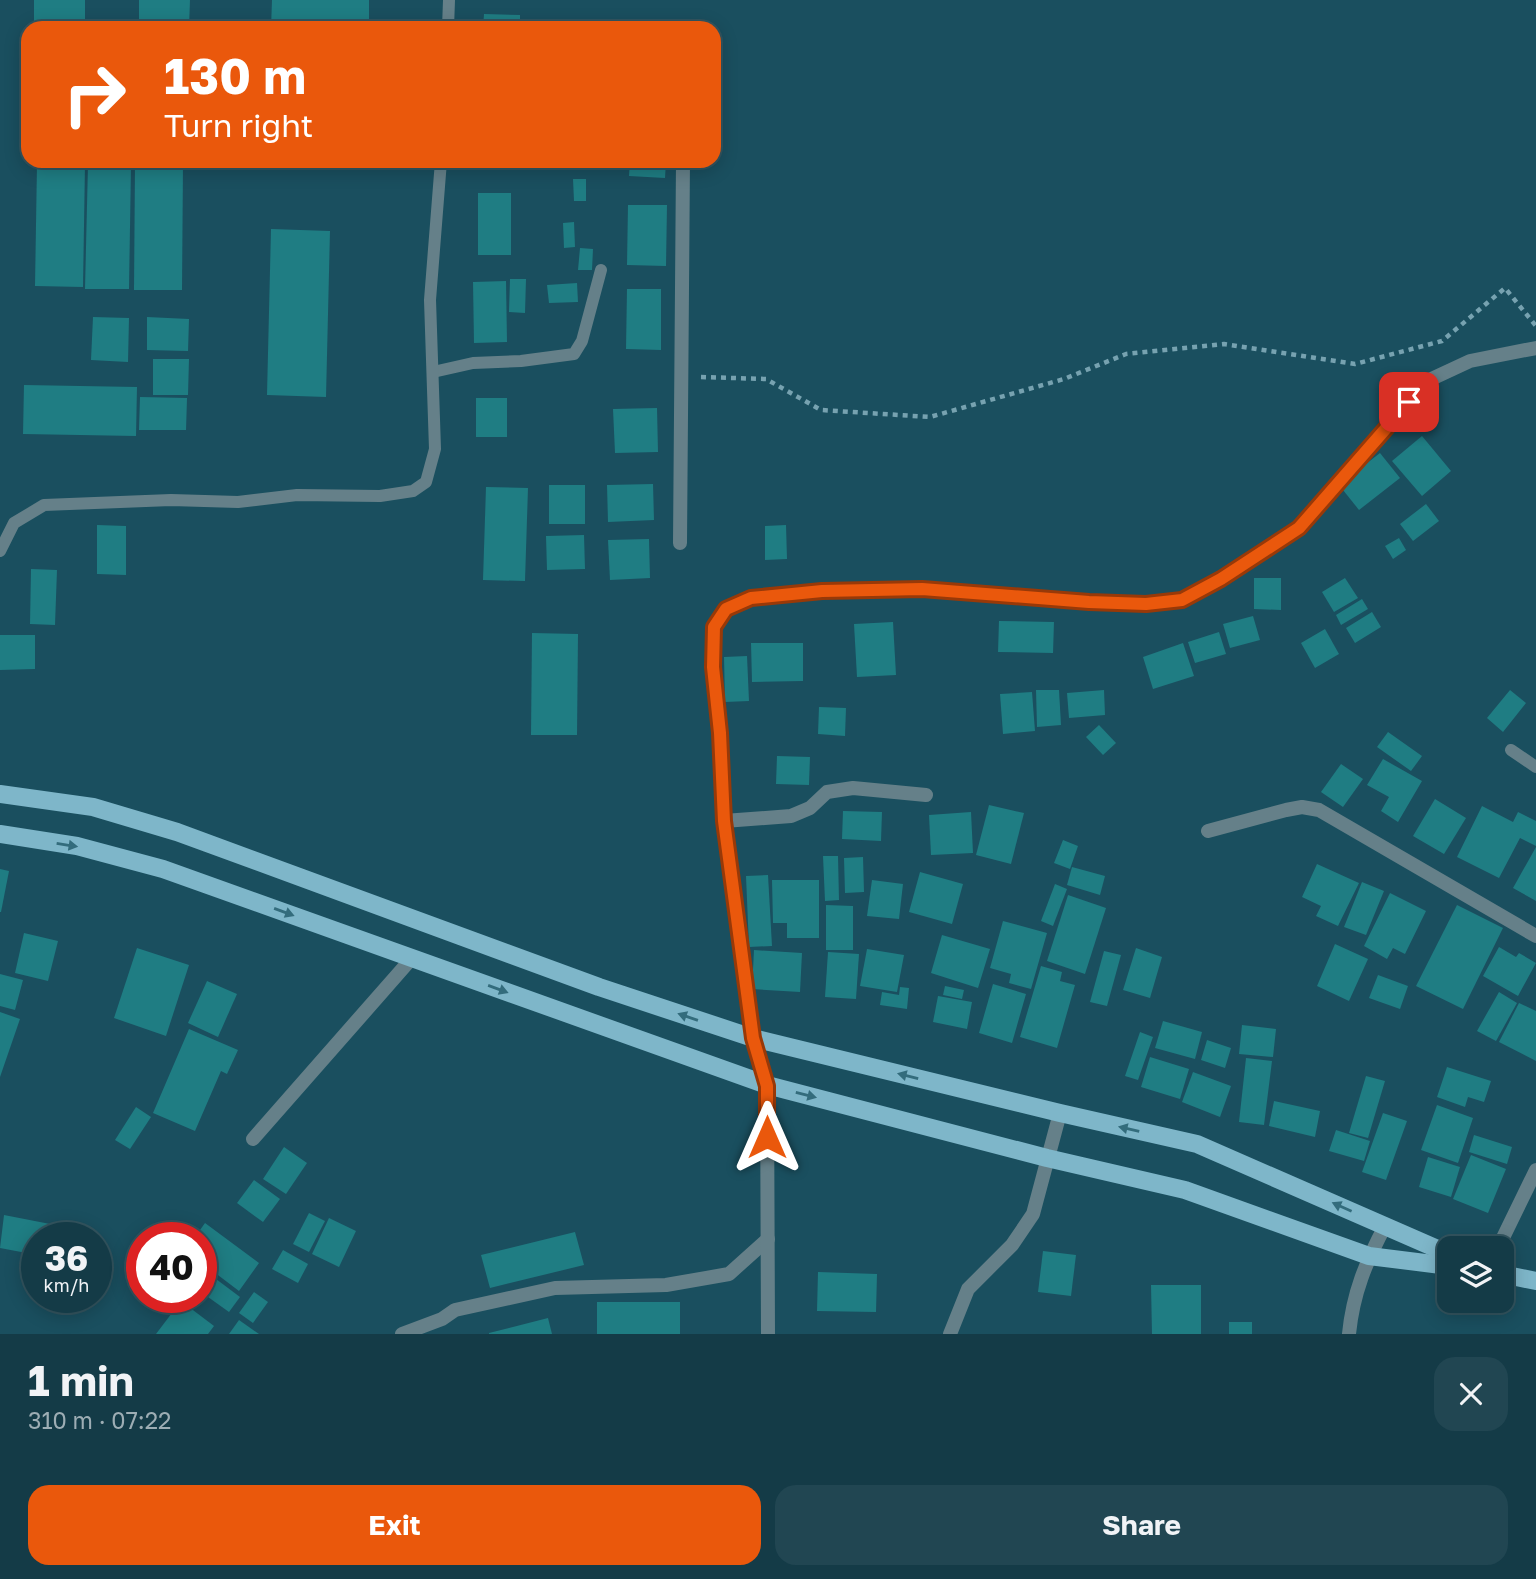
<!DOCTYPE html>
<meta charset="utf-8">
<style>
:root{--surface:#143b47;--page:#214652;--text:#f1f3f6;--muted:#9dadb4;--line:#335560;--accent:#ea580c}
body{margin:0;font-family:"Golos Text",sans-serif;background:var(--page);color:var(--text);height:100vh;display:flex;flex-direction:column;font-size:26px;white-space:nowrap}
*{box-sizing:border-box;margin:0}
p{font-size:23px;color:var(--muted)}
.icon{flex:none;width:38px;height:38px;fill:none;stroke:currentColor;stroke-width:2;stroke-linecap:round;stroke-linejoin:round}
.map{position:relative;height:1334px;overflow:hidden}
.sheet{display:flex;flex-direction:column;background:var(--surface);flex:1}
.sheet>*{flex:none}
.guide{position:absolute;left:21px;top:21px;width:700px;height:147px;border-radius:21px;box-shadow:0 4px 18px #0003,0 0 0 2px var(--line);background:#ea580c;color:#fff;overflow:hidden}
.fabs{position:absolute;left:1437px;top:1236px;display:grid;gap:14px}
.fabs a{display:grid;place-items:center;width:77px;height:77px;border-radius:14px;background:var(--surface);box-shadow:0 4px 18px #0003,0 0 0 2px var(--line);font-size:35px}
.speed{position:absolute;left:21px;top:1222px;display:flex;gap:14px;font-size:35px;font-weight:700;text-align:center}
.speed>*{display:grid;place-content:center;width:91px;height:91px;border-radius:50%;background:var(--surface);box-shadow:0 4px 18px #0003,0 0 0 2px var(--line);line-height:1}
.speed small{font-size:18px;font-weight:400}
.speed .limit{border:10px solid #d22;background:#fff;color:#111}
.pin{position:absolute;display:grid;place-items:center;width:60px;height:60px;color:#fff;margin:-30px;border-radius:14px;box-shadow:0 4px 10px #0006}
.me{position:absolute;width:77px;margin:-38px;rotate:0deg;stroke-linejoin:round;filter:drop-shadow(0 0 5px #0008)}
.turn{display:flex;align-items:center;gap:24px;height:147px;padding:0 28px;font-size:32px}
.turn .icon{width:91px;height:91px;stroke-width:2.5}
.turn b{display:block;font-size:49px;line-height:60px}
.round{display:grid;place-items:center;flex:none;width:74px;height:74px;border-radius:21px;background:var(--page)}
.headline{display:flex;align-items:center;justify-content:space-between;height:119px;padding:0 28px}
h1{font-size:42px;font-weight:700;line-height:52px}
.action{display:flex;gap:14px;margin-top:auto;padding:14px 28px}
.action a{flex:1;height:80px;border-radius:21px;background:var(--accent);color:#fff;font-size:28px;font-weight:700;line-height:80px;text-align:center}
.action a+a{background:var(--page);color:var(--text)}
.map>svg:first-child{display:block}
.building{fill:#1f7d83}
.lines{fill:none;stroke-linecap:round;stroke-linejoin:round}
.path{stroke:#77a2b0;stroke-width:4.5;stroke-dasharray:5 5;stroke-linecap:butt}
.service{stroke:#658089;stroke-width:12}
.minor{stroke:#658089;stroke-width:14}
.tertiary{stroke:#658089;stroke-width:14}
.primary{stroke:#7eb6c9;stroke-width:18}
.oneway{fill:#336c7c}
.route-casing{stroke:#983908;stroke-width:18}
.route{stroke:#ea580c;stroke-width:12}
</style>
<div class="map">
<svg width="1536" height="1334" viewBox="0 0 1536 1334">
<rect width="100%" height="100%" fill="#1a4f5f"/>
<g class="building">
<rect x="34" y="0" width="51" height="28"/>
<path d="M139 0H190L189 28H139Z"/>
<path d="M272 0H369V28H271Z"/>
<path d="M484 14 520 15V28H483Z"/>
<path d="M479 161H515V168L479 167Z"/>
<path d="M630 161H666L665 178 629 176Z"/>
<path d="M37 164H85L83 287 35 286Z"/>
<path d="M88 164 131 165 129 289H85Z"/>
<path d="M135 165H183L182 290H134Z"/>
<path d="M573 179H586V201H574Z"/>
<rect x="478" y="193" width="33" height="62"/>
<path d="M628 205H667L666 266 627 265Z"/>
<path d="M574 222 575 247 564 248 563 223Z"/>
<path d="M271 229 330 231 326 397 267 395Z"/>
<path d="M580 248 593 249 592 270H578Z"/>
<path d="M510 279H526L525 313 509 312Z"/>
<path d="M506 281 507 342 474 343 473 282Z"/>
<path d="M577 283 578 302 549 303 547 285Z"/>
<path d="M627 289H661V350L626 349Z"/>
<path d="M93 317 129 318 128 362 91 360Z"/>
<path d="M147 317 189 319 188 351 147 350Z"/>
<path d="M153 359H189L188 395H153Z"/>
<path d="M24 385 137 387 136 436 23 434Z"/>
<path d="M140 397 187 398 186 430H139Z"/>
<rect x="476" y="398" width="31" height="39"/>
<path d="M657 408 658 452 615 453 613 409Z"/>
<path d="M1422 436 1451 471 1422 496 1392 461Z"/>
<path d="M1380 453 1400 478 1359 510 1339 485Z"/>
<path d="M653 484 654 520 608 522 607 485Z"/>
<rect x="549" y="485" width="36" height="39"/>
<path d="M486 487 528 488 525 581 483 580Z"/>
<path d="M1426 504 1439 521 1413 541 1400 524Z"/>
<path d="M97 525 126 526V575L97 574Z"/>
<path d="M786 525 787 559 765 560V526Z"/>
<path d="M584 535 585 569 547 570 546 536Z"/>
<path d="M1399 538 1406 550 1393 559 1385 546Z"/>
<path d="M649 539 650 578 610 580 608 540Z"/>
<path d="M31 569 57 570 55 625 30 624Z"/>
<path d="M1254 578H1281V610L1254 609Z"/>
<path d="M1345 578 1358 598 1334 612 1322 592Z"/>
<path d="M1362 599 1368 609 1341 625 1336 615Z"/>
<path d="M1372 612 1381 627 1355 643 1346 628Z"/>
<path d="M1253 616 1260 640 1230 648 1223 624Z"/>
<path d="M999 621 1054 622 1053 653 998 652Z"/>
<path d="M893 622 896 675 857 677 854 624Z"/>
<path d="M1325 629 1339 654 1315 668 1301 643Z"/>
<path d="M1219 632 1226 654 1195 663 1188 642Z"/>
<path d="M532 633 578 634 577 735H531Z"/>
<path d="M0 635H35V669L0 670Z"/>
<path d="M751 643H803V681L752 682Z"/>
<path d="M1183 643 1194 676 1153 689 1143 657Z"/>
<path d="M747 656 749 701 725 702 724 657Z"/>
<path d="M1036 690H1059L1061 725 1037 727Z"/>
<path d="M1104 690 1105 715 1069 718 1067 693Z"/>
<path d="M1510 690 1526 703 1503 732 1487 718Z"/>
<path d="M1032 692 1035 731 1003 734 1000 694Z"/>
<path d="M819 707 846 708 845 736 818 734Z"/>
<path d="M1099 725 1116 743 1103 755 1086 737Z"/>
<path d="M1388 732 1422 756 1411 771 1377 747Z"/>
<path d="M777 756 810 757 809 785 776 784Z"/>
<path d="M1383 759 1422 781 1398 822 1381 811 1389 797 1367 785Z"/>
<path d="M1341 764 1363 779 1343 807 1321 792Z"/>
<path d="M1435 799 1466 818 1444 854 1413 836Z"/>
<path d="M989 805 1024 813 1011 864 976 855Z"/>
<path d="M1482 806 1513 822 1518 812 1536 821V846L1520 838 1499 878 1457 857Z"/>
<path d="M843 811 882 812 881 841 842 839Z"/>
<path d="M971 812 973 853 931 855 929 815Z"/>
<path d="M1063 840 1078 846 1070 869 1054 863Z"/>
<path d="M1536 847V901L1513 888Z"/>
<path d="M823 856H838L839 900 825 901Z"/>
<path d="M863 857 864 892 845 893 844 858Z"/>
<path d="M1317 864 1359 883 1338 926 1316 916 1321 906 1302 897Z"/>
<path d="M1072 867 1105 876 1100 895 1067 885Z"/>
<path d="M0 869 9 871 1 912H0Z"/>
<path d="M920 872 963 884 952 924 909 912Z"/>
<path d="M768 875 772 946 749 947 746 876Z"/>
<path d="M772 880H819V938H787V923H773Z"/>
<path d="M872 880 903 884 899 919 867 916Z"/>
<path d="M1362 882 1384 891 1366 935 1344 927Z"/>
<path d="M1055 884 1067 889 1053 926 1041 921Z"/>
<path d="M1390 893 1426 911 1405 954 1393 948 1387 959 1364 946Z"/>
<path d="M1068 895 1106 908 1085 974 1047 961Z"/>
<path d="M826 905 853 906V950H826Z"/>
<path d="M1457 905 1503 928 1463 1009 1416 986Z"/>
<path d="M1003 921 1047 933 1031 989 1009 983 1011 974 990 968Z"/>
<path d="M24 933 58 941 48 981 15 973Z"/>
<path d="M942 935 990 949 978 988 931 973Z"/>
<path d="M1335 944 1368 959 1349 1001 1317 986Z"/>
<path d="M1499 947 1516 957 1519 953 1536 963 1518 996 1483 976Z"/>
<path d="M137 948 189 965 166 1036 114 1018Z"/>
<path d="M1136 948 1162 957 1150 998 1123 990Z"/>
<path d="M867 949 904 955 897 992 860 986Z"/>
<path d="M754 950 802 953 800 992 752 989Z"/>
<path d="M1104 951 1121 955 1107 1006 1090 1002Z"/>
<path d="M828 952 859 954 856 999 825 997Z"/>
<path d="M1041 966 1062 972 1060 981 1075 985 1057 1048 1020 1037Z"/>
<path d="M0 974 23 980 15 1010 0 1006Z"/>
<path d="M1378 975 1408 986 1400 1009 1369 998Z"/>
<path d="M207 981 237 994 218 1037 188 1023Z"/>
<path d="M993 984 1026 994 1012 1043 979 1033Z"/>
<path d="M945 986 964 990 962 999 943 995Z"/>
<path d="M900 987 909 988 907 1009 880 1005 882 992 899 995Z"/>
<path d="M1499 992 1517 1003 1496 1041 1477 1031Z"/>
<path d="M938 996 972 1002 967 1029 933 1022Z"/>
<path d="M1519 1003 1536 1011V1061L1499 1042Z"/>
<path d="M0 1012 20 1019 0 1077Z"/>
<path d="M1163 1021 1202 1032 1195 1059 1155 1048Z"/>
<path d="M1242 1025 1276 1029 1273 1057 1239 1054Z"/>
<path d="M189 1029 238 1050 227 1074 221 1071 195 1131 153 1113Z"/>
<path d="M1140 1032 1153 1037 1138 1080 1125 1076Z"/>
<path d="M1207 1040 1231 1048 1225 1068 1201 1060Z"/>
<path d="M1150 1057 1189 1069 1180 1099 1141 1087Z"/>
<path d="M1246 1058 1272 1061 1264 1125 1239 1122Z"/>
<path d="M1447 1067 1491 1081 1484 1102 1468 1097 1465 1107 1437 1097Z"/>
<path d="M1193 1072 1231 1086 1220 1117 1182 1102Z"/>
<path d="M1366 1076 1385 1081 1368 1138 1349 1133Z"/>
<path d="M1274 1101 1320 1111 1315 1137 1269 1126Z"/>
<path d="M1437 1105 1473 1118 1458 1163 1421 1150Z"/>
<path d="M136 1107 151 1117 130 1149 115 1140Z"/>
<path d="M1383 1113 1407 1121 1386 1180 1362 1172Z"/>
<path d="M1336 1130 1370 1141 1364 1161 1329 1151Z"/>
<path d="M1474 1135 1512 1147 1507 1164 1469 1152Z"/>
<path d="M284 1147 307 1163 286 1194 263 1179Z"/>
<path d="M1471 1155 1506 1169 1488 1213 1453 1199Z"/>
<path d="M1428 1157 1460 1167 1451 1197 1419 1187Z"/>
<path d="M254 1180 280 1199 263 1222 237 1203Z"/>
<path d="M309 1213 325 1221 309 1252 293 1244Z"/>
<path d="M4 1215 86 1231 84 1237H37V1255L0 1248Z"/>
<path d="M329 1218 356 1231 339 1267 312 1254Z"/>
<path d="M205 1223 259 1263 239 1291 206 1266 201 1273V1237H195Z"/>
<path d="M575 1232 584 1265 490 1288 481 1255Z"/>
<path d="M283 1250 308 1264 298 1283 272 1269Z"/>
<path d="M1043 1251 1076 1255 1071 1296 1038 1292Z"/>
<path d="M818 1272 877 1274 876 1312 817 1311Z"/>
<path d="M208 1273 240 1297 229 1312 201 1292V1283Z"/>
<path d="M1151 1285H1201V1334H1152Z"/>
<path d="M254 1292 268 1302 253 1323 239 1313Z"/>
<path d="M181 1301 214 1326 208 1334H156Z"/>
<rect x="597" y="1302" width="83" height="32"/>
<path d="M548 1318 552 1334H489V1333Z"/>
<path d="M239 1320 259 1334H229Z"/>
<rect x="1229" y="1322" width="23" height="12"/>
</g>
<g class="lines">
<path class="path" d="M701 377 766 379 821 410 930 417 1064 379 1126 354 1224 344 1355 364 1442 341 1505 288 1536 326"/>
<g class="service">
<path d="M448 28 449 0"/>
<path d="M433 372 473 363 521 361 574 354 582 341 601 270"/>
<path d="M0 551 14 523 44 505 171 500 238 502 297 495 380 496 413 491 426 482 435 449 430 300 441 161"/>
<path d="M1511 750 1536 767"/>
</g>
<g class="minor">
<path d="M680 543 683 161"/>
<path d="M724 821 791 816 810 808 827 792 853 788 926 795"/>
<path d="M1208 831 1286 810 1302 807 1319 810 1536 936"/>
<path d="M767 1085 753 1038 724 821 720 733 713 667 714 627 727 609 751 598 822 591 922 589 1089 602 1146 605 1182 600 1221 579 1299 528 1427 381 1470 361 1536 348"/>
<path d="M253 1139 412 958"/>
<path d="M1498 1248 1536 1170"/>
<path d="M402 1334 442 1319 455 1310 555 1288 666 1285 729 1274 768 1239"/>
<path d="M950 1334 968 1289 1012 1245 1033 1214 1060 1113"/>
<path d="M1349 1334C1353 1293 1366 1262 1385 1226"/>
</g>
<path class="tertiary" d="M767 1085 768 1334"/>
<g class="primary">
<path d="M0 794 93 807 177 832 599 987 753 1038 1060 1113 1197 1144 1449 1254"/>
<path d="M0 834 77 846 163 869 767 1085 1047 1158 1185 1190 1369 1256 1449 1266"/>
<path d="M1502 1274 1536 1281"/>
</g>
</g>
<defs><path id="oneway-solid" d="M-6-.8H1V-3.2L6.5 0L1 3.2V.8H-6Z" transform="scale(1.75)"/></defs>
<g class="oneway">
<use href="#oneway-solid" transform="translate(67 845) rotate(9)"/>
<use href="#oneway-solid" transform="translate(284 912) rotate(20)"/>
<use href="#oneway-solid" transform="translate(498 989) rotate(20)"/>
<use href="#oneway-solid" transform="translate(688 1017) rotate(-161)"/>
<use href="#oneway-solid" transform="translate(908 1076) rotate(-166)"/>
<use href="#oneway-solid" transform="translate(806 1095) rotate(14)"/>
<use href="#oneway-solid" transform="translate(1129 1129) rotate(-167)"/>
<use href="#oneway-solid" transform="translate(1342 1207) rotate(-156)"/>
</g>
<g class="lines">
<defs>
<path id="route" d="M767 1137V1086L753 1038 724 821 720 733 713 667 714 627 726 609 751 598 822 591 922 589 1089 602 1146 604 1182 600 1221 579 1299 528 1409 402"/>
</defs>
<use href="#route" class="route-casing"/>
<use href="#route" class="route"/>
</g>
</svg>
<div class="fabs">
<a><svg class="icon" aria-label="layers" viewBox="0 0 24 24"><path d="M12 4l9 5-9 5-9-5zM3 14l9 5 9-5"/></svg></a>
</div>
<div class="speed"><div>36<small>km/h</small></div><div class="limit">40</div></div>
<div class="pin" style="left:1409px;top:402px;background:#d93025"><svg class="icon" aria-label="arrive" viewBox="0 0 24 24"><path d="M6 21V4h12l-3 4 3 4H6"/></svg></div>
<svg class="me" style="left:767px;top:1137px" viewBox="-20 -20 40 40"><path d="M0-17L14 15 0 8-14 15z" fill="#ea580c" stroke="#fff" stroke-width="4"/></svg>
<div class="guide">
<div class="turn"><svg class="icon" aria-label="right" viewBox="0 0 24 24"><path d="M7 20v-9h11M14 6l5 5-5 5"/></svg><div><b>130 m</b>Turn right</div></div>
</div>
</div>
<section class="sheet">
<div class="headline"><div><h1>1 min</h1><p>310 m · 07:22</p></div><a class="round"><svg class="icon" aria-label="close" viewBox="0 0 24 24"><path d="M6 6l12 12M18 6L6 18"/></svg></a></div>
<div class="action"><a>Exit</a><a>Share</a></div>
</section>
